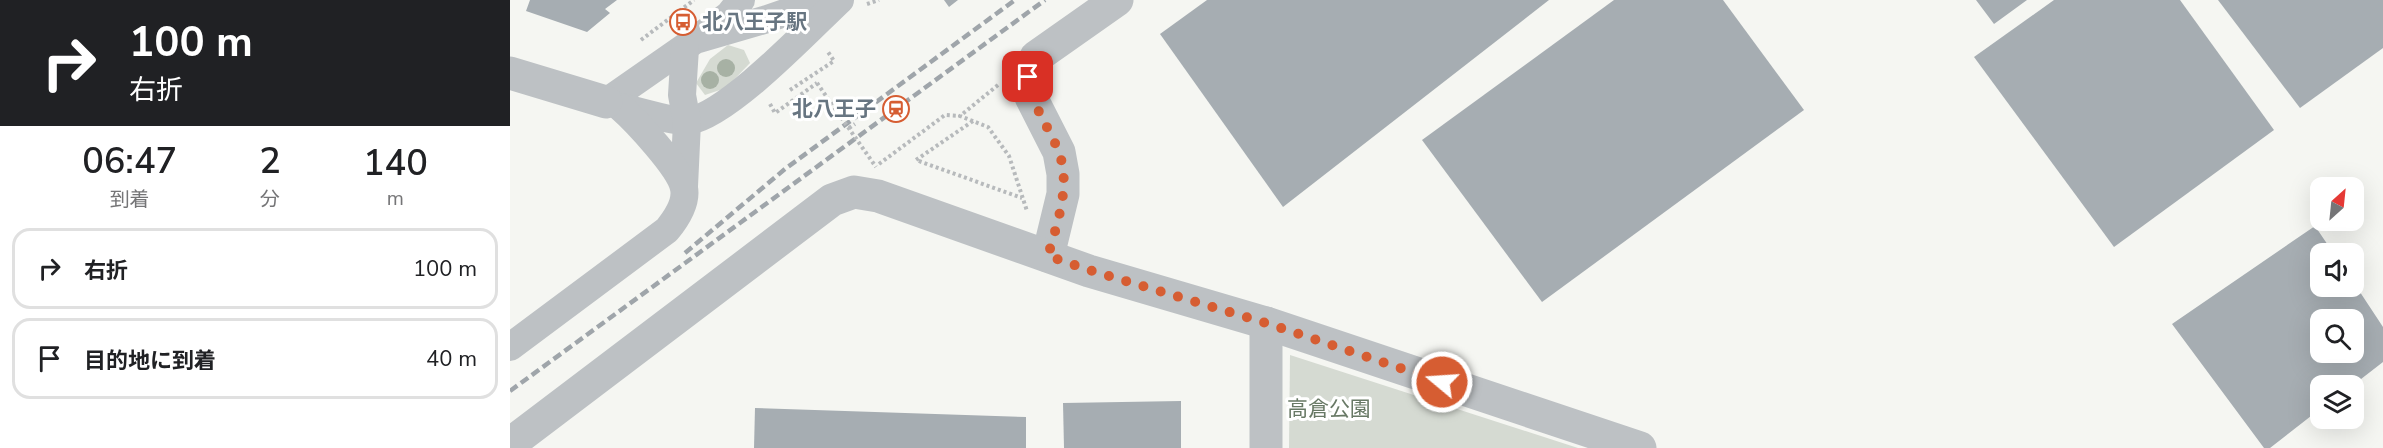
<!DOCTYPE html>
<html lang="ja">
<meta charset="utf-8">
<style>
:root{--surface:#fff;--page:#f2f2f2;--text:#202124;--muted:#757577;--line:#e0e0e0}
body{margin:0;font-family:"Nunito Sans","Noto Sans JP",sans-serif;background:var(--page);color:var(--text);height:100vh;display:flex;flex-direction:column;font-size:22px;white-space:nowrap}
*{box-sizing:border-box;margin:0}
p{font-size:20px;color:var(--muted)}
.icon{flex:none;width:33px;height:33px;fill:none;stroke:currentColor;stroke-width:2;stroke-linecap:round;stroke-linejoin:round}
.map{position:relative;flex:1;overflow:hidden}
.panel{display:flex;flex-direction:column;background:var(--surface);width:510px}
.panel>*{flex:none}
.banner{background:#202124;color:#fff;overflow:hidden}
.needle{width:39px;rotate:27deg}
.tools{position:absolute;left:1800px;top:177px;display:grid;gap:12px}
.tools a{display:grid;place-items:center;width:54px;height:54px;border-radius:12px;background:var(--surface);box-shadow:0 6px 24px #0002;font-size:30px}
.pin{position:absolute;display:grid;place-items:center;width:51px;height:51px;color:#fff;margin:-26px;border-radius:12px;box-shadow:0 3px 9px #0006}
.me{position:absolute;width:66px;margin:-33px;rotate:288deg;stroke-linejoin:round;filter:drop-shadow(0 0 4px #0008)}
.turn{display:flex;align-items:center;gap:21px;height:126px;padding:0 30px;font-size:27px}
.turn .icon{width:78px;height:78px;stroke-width:2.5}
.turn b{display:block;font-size:42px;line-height:51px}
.eta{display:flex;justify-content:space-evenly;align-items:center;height:102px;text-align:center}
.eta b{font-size:36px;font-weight:600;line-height:42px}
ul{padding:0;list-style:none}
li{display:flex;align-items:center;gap:18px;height:81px;margin:0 12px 9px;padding:0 18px;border:3px solid var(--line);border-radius:18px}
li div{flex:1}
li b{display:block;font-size:22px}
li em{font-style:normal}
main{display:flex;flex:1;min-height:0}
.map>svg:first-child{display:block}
.green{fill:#d5dad2}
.building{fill:#a6adb2;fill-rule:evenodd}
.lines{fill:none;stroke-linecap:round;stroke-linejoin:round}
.path{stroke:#b7babc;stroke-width:4;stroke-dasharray:3 3;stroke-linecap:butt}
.minor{stroke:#bdc1c4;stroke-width:28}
.tertiary{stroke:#bdc1c4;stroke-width:33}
.rail{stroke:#9fa5aa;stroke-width:4.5;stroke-dasharray:9 4.5;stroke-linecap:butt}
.path-bridge{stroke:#b7babc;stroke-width:4;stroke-dasharray:3 3;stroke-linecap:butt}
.tree{fill:#a7b1a4}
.route{stroke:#d65d32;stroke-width:10;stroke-dasharray:0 18}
.labels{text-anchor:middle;stroke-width:6;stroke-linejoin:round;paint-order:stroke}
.poi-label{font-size:21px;font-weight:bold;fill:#677581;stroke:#fff;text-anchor:start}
.park-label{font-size:21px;fill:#687965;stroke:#fff}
</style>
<main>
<section class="panel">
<div class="banner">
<div class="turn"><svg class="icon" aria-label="right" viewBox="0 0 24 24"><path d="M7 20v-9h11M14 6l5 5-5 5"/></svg><div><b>100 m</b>右折</div></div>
</div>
<div class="eta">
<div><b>06:47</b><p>到着</p></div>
<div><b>2</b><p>分</p></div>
<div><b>140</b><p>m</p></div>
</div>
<ul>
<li><svg class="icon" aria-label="right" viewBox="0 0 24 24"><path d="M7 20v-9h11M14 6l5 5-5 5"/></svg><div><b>右折</b></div><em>100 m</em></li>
<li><svg class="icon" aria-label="arrive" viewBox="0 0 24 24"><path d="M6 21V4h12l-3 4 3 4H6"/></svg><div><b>目的地に到着</b></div><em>40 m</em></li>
</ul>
</section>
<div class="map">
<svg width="1873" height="448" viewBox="0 0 1873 448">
<rect width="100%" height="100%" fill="#f5f6f2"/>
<g class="green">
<path d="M218 45 234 50 240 63 216 88 195 95 186 83 200 59Z"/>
<path d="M780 355 1068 448H779Z"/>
</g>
<g class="building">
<path d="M20 0H107L95 9 100 13 77 32 16 11Z"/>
<path d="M434 0H448L439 7Z"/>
<path d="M697 0H1039L773 207 650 34Z"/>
<path d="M1104 0H1213L1294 110 1032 302 912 140Z"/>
<path d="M1466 0H1517L1484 24Z"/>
<path d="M1544 0H1670L1764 130 1604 247 1464 57Z"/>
<path d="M1708 0H1873V48L1790 108Z"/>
<path d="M1805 226 1824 254H1810V286H1844V283L1873 327V362L1842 386H1810V409L1760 448H1754L1662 324ZM1810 320H1844V352H1810Z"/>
<path d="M671 401V448H554L553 403Z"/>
<path d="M245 408 516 417V448H244Z"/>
</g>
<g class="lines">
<g class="path">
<path d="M357 4 369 0"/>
<path d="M131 40 184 0"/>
<path d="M488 85 450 116 478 127 499 156 517 211"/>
<path d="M280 90 324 61 318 52"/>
<path d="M260 104 265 113 307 83"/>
<path d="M463 121 406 160 512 198"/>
<path d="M339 128 345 124"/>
<path d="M369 164 435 115 450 116"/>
</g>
<g class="minor">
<path d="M196 32 219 15 231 0"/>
<path d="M96 102 185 40 254 20 313 0"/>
<path d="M111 107C124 110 168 123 179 121 219 114 298 30 330 0"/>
<path d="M174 186 177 122 172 95 175 48"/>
<path d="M0 347 157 230C166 219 177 203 174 188 170 168 126 121 110 107"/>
</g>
<g class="tertiary">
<path d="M0 73 96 102"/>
<path d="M538 256 553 194V174L549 152 521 97 518 77 526 57 607 0"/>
<path d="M0 444 322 200 344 192 368 196 579 271 756 323 1130 448"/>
<path d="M756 448V323"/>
</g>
<g class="rail">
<path d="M175 253 275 169 505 0"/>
<path d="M0 391 535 0"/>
</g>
<path class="path-bridge" d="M307 83 366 167"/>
</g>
<g class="tree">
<circle cx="216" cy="68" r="9"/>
<circle cx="200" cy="80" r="9"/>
</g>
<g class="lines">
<path class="route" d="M518 77C523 109 537 123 548 150 562 184 547 223 538 256L579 270 756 323 932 382"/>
</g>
<defs>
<symbol id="bus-ring" viewBox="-11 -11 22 22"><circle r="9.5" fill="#fff" stroke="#d65d32" stroke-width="1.5"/><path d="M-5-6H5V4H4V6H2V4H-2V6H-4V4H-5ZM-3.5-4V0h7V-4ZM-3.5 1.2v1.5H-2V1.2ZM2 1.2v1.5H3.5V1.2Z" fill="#d65d32"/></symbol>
<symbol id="station-ring" viewBox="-11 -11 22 22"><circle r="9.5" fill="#fff" stroke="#d65d32" stroke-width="1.5"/><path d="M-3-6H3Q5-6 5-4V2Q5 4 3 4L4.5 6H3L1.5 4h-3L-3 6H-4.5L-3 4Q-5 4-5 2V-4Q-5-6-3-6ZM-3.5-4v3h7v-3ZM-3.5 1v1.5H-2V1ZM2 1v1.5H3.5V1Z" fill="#d65d32"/></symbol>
</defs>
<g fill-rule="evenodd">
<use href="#bus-ring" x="158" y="7" width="30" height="30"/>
<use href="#station-ring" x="371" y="94" width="30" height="30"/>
</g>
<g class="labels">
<g class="poi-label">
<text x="192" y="29">北八王子駅</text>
<text x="366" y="116" text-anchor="end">北八王子</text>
</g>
<g class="park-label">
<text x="819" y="416">高倉公園</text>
</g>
</g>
</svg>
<div class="tools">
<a><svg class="needle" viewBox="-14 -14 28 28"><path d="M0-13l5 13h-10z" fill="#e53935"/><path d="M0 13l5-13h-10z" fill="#757577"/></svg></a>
<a><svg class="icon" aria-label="sound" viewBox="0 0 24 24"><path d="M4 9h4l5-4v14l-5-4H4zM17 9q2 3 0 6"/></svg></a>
<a><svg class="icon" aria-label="search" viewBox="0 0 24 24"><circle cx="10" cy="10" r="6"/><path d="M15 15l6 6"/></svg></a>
<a><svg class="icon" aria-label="layers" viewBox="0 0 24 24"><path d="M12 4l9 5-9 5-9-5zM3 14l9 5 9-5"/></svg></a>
</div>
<div class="pin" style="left:518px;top:77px;background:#d93025"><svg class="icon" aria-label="arrive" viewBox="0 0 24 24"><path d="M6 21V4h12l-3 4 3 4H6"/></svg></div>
<svg class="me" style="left:932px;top:382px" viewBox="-20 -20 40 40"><circle r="17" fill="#d65d32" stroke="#fff" stroke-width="3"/><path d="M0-11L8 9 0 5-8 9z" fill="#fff"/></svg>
</div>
</main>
